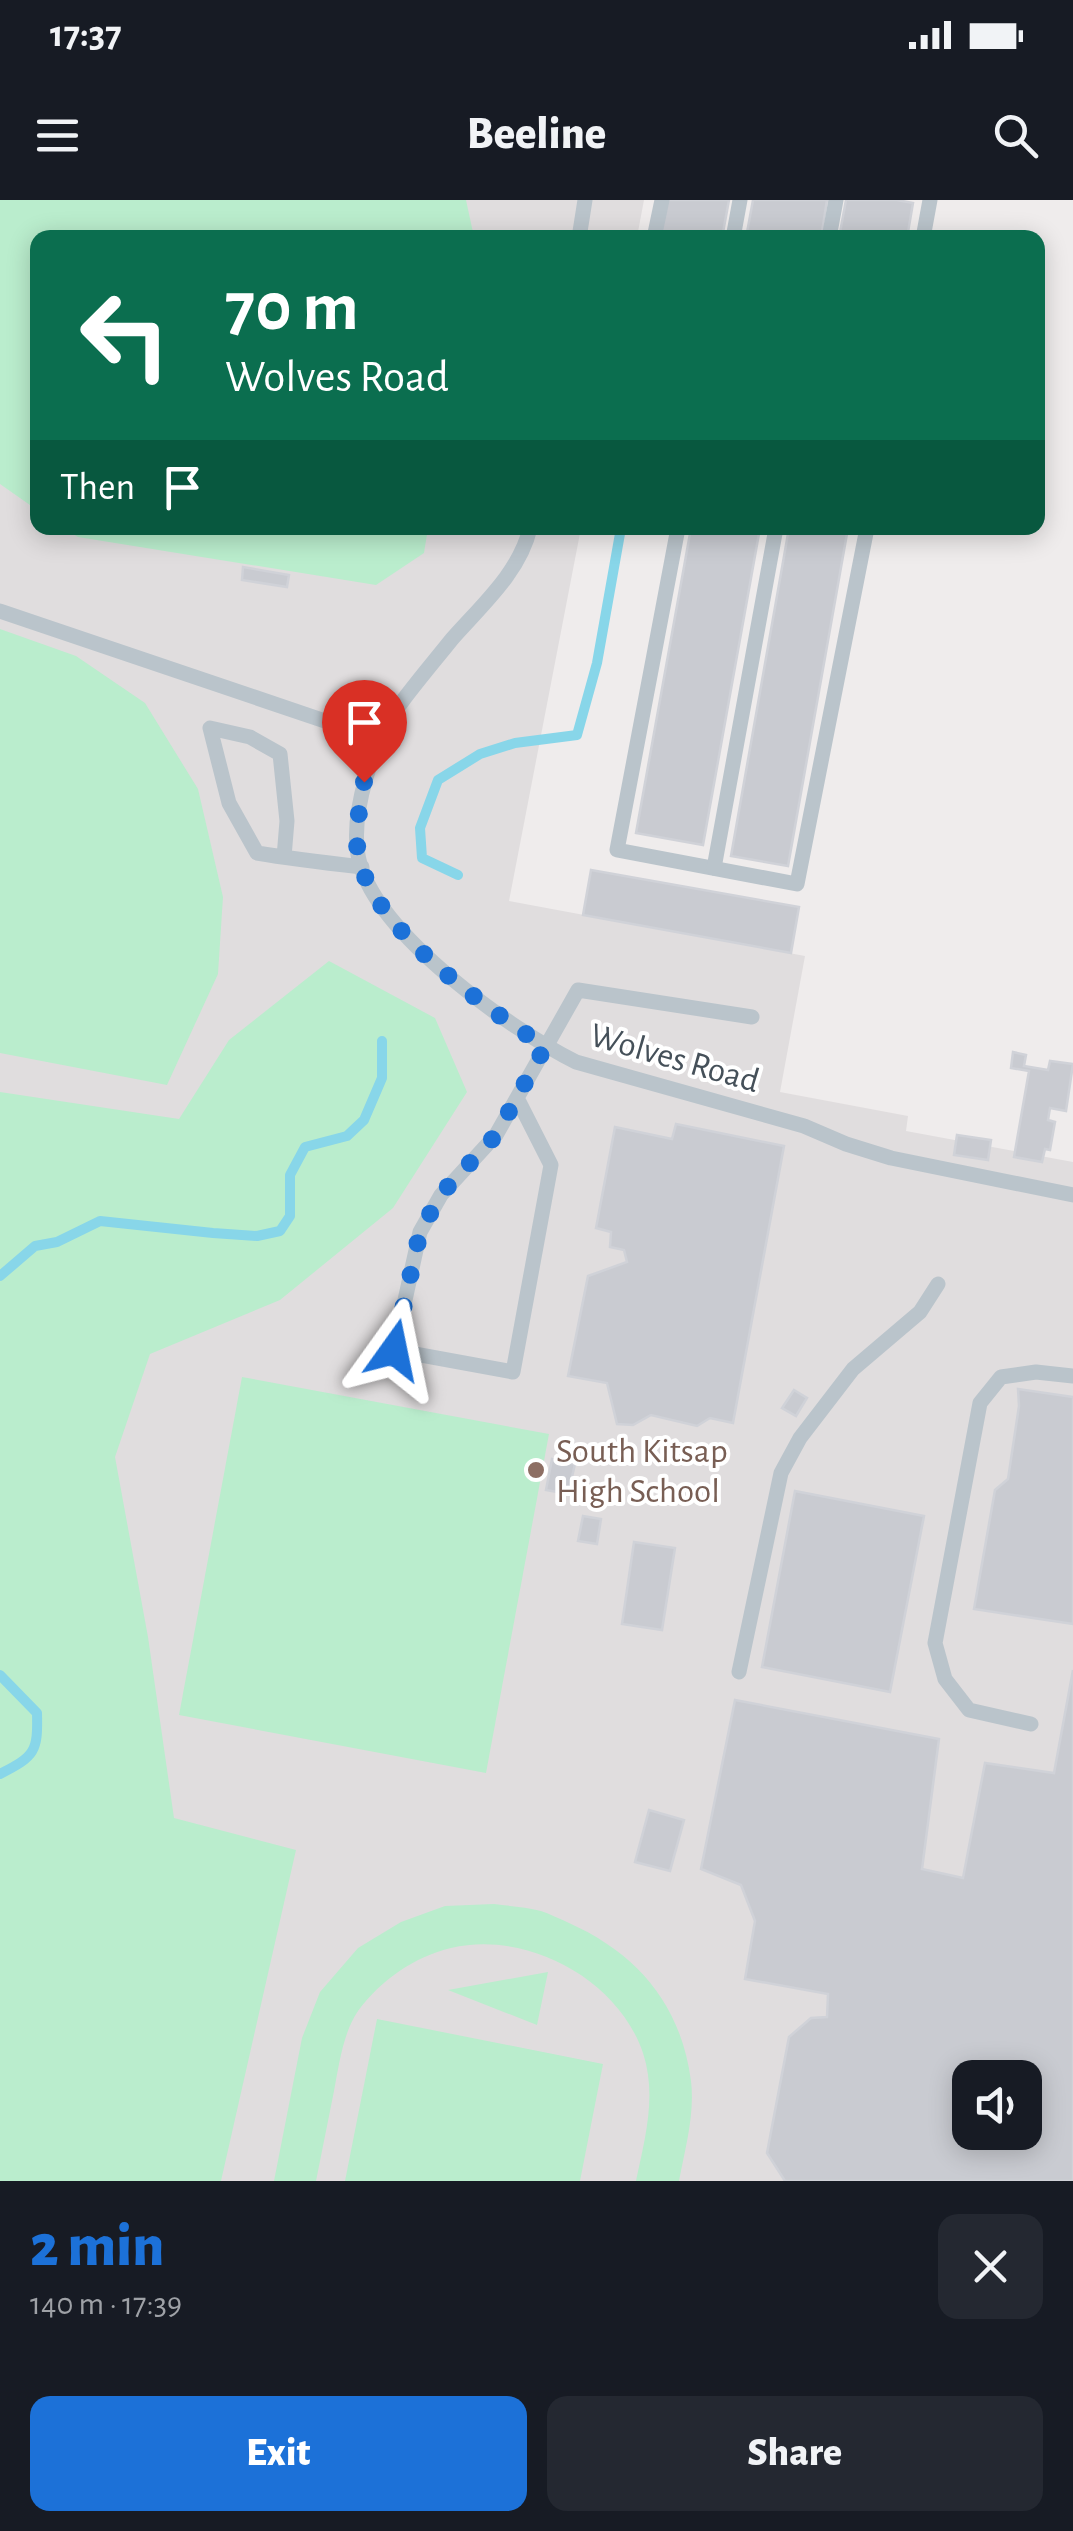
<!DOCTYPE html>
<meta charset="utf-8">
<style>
:root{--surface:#171b24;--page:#242831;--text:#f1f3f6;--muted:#9ea1a6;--accent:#1c71d8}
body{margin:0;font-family:"Alegreya Sans",sans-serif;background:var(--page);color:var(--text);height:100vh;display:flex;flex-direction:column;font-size:38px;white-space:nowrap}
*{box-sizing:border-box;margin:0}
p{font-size:32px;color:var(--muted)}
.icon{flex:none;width:55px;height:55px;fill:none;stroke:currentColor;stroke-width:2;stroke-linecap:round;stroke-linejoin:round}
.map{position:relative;height:1981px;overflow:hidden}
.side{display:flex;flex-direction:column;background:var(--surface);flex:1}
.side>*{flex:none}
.banner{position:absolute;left:30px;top:30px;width:1015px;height:305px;border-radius:20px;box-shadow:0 5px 25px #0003;background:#0b6e4f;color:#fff;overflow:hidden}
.buttons{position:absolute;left:952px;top:1860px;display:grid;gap:20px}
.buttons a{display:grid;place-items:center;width:90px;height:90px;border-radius:20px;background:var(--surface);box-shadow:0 5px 25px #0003;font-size:50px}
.pin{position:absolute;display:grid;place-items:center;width:85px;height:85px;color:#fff;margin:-102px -42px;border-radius:50% 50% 50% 0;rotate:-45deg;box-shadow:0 0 10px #0007}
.pin .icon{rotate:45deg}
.me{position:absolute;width:110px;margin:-55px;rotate:12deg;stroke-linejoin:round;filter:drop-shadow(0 0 8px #0008)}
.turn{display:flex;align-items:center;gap:35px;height:210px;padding:0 30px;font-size:45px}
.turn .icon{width:130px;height:130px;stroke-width:2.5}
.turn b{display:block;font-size:70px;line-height:85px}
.then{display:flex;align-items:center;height:95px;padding:0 30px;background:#0003;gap:20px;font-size:38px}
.round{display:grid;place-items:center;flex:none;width:105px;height:105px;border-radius:20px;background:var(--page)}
.overview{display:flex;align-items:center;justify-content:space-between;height:170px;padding:0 30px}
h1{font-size:60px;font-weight:800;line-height:75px;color:var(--accent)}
.action{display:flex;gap:20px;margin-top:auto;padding:20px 30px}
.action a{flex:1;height:115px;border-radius:20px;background:var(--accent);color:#fff;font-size:40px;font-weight:800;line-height:115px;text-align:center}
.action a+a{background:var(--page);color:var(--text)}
.status{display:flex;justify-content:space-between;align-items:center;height:70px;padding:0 50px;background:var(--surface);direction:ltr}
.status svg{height:28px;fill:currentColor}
header{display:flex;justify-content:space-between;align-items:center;height:130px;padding:0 30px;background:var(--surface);font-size:45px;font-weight:800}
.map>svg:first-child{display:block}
.education{fill:#e0ddde;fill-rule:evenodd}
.green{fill:#baedcd}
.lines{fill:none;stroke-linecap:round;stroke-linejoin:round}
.stream{stroke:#88d6e9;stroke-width:10}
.building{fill:#c9cbd1;stroke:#d0d2d8;stroke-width:2.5;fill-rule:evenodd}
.lane{stroke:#bac4cb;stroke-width:15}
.route{stroke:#1c71d8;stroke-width:18;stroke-dasharray:0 32.4}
.education-dot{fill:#8d6e63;stroke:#fff;stroke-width:4}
.labels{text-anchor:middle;stroke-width:8;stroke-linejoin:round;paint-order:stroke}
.street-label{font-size:35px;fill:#455059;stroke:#fff}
.education-label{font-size:35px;fill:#785e54;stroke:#fff;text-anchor:start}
</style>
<div class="status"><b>17:37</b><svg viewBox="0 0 49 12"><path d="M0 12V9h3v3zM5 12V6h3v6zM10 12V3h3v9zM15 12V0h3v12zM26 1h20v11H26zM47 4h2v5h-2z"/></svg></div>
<header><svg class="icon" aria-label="menu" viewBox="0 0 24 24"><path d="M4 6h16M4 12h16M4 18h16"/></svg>Beeline<svg class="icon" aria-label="search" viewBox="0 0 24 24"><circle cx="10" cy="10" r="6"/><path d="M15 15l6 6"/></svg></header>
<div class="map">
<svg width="1073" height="1981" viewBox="0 0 1073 1981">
<rect width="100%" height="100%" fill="#efecec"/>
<path class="education" d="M0 0H644L637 37 38 38V328H581L509 701 805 756 780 892 908 916 906 931 1073 962V1981H0ZM970 1878H1025V1932H970Z"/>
<g class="green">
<path d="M0 0H466L474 37 38 38 37 310 0 284Z"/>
<path d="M63 328H428L424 353 376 385 78 337Z"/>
<path d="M0 429 76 456 145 503 198 589 223 697 218 774 167 885 0 853Z"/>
<path d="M329 761 435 818 467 892 393 1008 280 1100 150 1154 115 1257 148 1437 174 1618 296 1650 221 1981H0V892L179 919 229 840Z"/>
<path d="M242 1177 549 1234 486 1573 179 1515Z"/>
<path d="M494 1704C509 1706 526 1707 541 1711 550 1714 560 1719 569 1723 638 1754 681 1805 691 1881 695 1914 685 1949 679 1981H636C645 1938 657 1896 643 1853 618 1779 527 1730 451 1748 414 1757 381 1780 358 1811 343 1833 339 1865 334 1891 328 1921 322 1951 316 1981H274L302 1838 320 1792 358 1748 401 1722 445 1706Z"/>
<path d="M548 1772 537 1825 448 1790Z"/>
<path d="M377 1819 603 1864 580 1981H345Z"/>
</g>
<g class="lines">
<g class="stream">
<path d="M458 675 422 658 420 628 438 580 480 554 515 543 577 535 597 463 621 328"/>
<path d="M0 1076 35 1046 57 1042 100 1021 213 1033 257 1036 280 1031 290 1016V975L305 947 347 936 364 920 382 878V841"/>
<path d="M0 1475 37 1513C38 1552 35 1556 0 1574"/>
</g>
</g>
<g class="building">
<path d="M667 0H729L722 38H660Z"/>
<path d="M753 0H827L821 38H746Z"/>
<path d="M846 0H897L913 3 907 38H839Z"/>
<path d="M691 328H760L703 645 636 633Z"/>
<path d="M789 328H848L788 666 731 656Z"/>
<path d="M243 367 289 375 287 387 242 380Z"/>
<path d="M591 670 799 707 791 753 583 715Z"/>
<path d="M1013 852 1026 855 1024 866 1048 870 1050 861 1073 864 1066 911 1050 908 1048 920 1055 922 1050 950 1045 949 1042 962 1014 957 1029 871 1011 868Z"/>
<path d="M676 924 784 946 733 1223 710 1218 697 1226 651 1215 633 1225 617 1224 607 1183 568 1176 588 1076 627 1062 624 1050 610 1047 611 1032 596 1028 615 927 672 939Z"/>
<path d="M957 935 991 940 988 960 954 955Z"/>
<path d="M1018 1189 1073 1197V1424L974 1409 995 1290 1008 1279 1019 1206Z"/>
<path d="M794 1190 807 1198 796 1216 782 1208Z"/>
<path d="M552 1259 575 1264 568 1294 546 1290Z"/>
<path d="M795 1291 924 1316 890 1492 762 1467Z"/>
<path d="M583 1316 601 1319 597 1344 578 1341Z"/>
<path d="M634 1342 675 1348 662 1430 622 1424Z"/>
<path d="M1073 1470V1981H785L767 1953 789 1837 811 1818 827 1817 828 1794 745 1779 755 1721 741 1685 701 1669 735 1500 939 1539 922 1669 963 1678 985 1563 1054 1573ZM970 1878H1025V1932H970Z"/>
<path d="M649 1610 684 1620 670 1671 635 1662Z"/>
</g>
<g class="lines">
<g class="lane">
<path d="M579 38 585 0"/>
<path d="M654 38 662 0"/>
<path d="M733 38 740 0"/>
<path d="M829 38 836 0"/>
<path d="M923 38 930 0"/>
<path d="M530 328C520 372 481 406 452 439 436 459 419 479 404 499 374 537 347 617 360 664 381 737 511 830 576 862L804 926 846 944 891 958 1073 995"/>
<path d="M678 328 617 650 797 684 867 328"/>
<path d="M0 411 378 539"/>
<path d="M284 657 287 621 280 554 250 537 210 528 229 603 257 653C292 659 327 663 362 667"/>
<path d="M714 668 776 328"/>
<path d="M517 898 551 965 513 1172 394 1150 420 1032 441 995 496 935 578 790 752 817"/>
<path d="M739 1472 781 1273 800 1238 853 1169 920 1112 938 1084"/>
<path d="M1031 1524 969 1510 945 1479 935 1443 980 1203 1001 1177 1036 1172 1073 1176"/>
</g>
</g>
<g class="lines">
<path class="route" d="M364 582C360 609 352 639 361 666 383 736 486 807 545 847L496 935 441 994 420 1032 394 1150"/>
</g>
<circle class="education-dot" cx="536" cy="1270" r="10"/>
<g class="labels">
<g class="street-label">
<text transform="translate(675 857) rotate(16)" y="12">Wolves Road</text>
</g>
<g class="education-label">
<text x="556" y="1262">South Kitsap<tspan x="556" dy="40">High School</tspan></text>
</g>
</g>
</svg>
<div class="buttons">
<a><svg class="icon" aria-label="sound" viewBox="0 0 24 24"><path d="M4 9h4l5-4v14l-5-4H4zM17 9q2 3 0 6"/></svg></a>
</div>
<div class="pin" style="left:364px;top:582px;background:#d93025"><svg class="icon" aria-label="arrive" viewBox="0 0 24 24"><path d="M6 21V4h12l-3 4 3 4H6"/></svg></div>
<svg class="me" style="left:394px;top:1150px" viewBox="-20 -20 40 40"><path d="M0-17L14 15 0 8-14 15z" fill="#1c71d8" stroke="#fff" stroke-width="4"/></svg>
<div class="banner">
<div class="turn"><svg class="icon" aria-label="left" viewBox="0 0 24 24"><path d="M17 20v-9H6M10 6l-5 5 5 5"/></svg><div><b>70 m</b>Wolves Road</div></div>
<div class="then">Then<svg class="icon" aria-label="arrive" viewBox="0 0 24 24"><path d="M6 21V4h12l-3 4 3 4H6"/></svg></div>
</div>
</div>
<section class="side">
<div class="overview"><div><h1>2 min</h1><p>140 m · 17:39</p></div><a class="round"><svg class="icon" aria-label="close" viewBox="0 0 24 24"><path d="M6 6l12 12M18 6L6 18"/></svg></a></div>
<div class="action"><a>Exit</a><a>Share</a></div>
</section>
